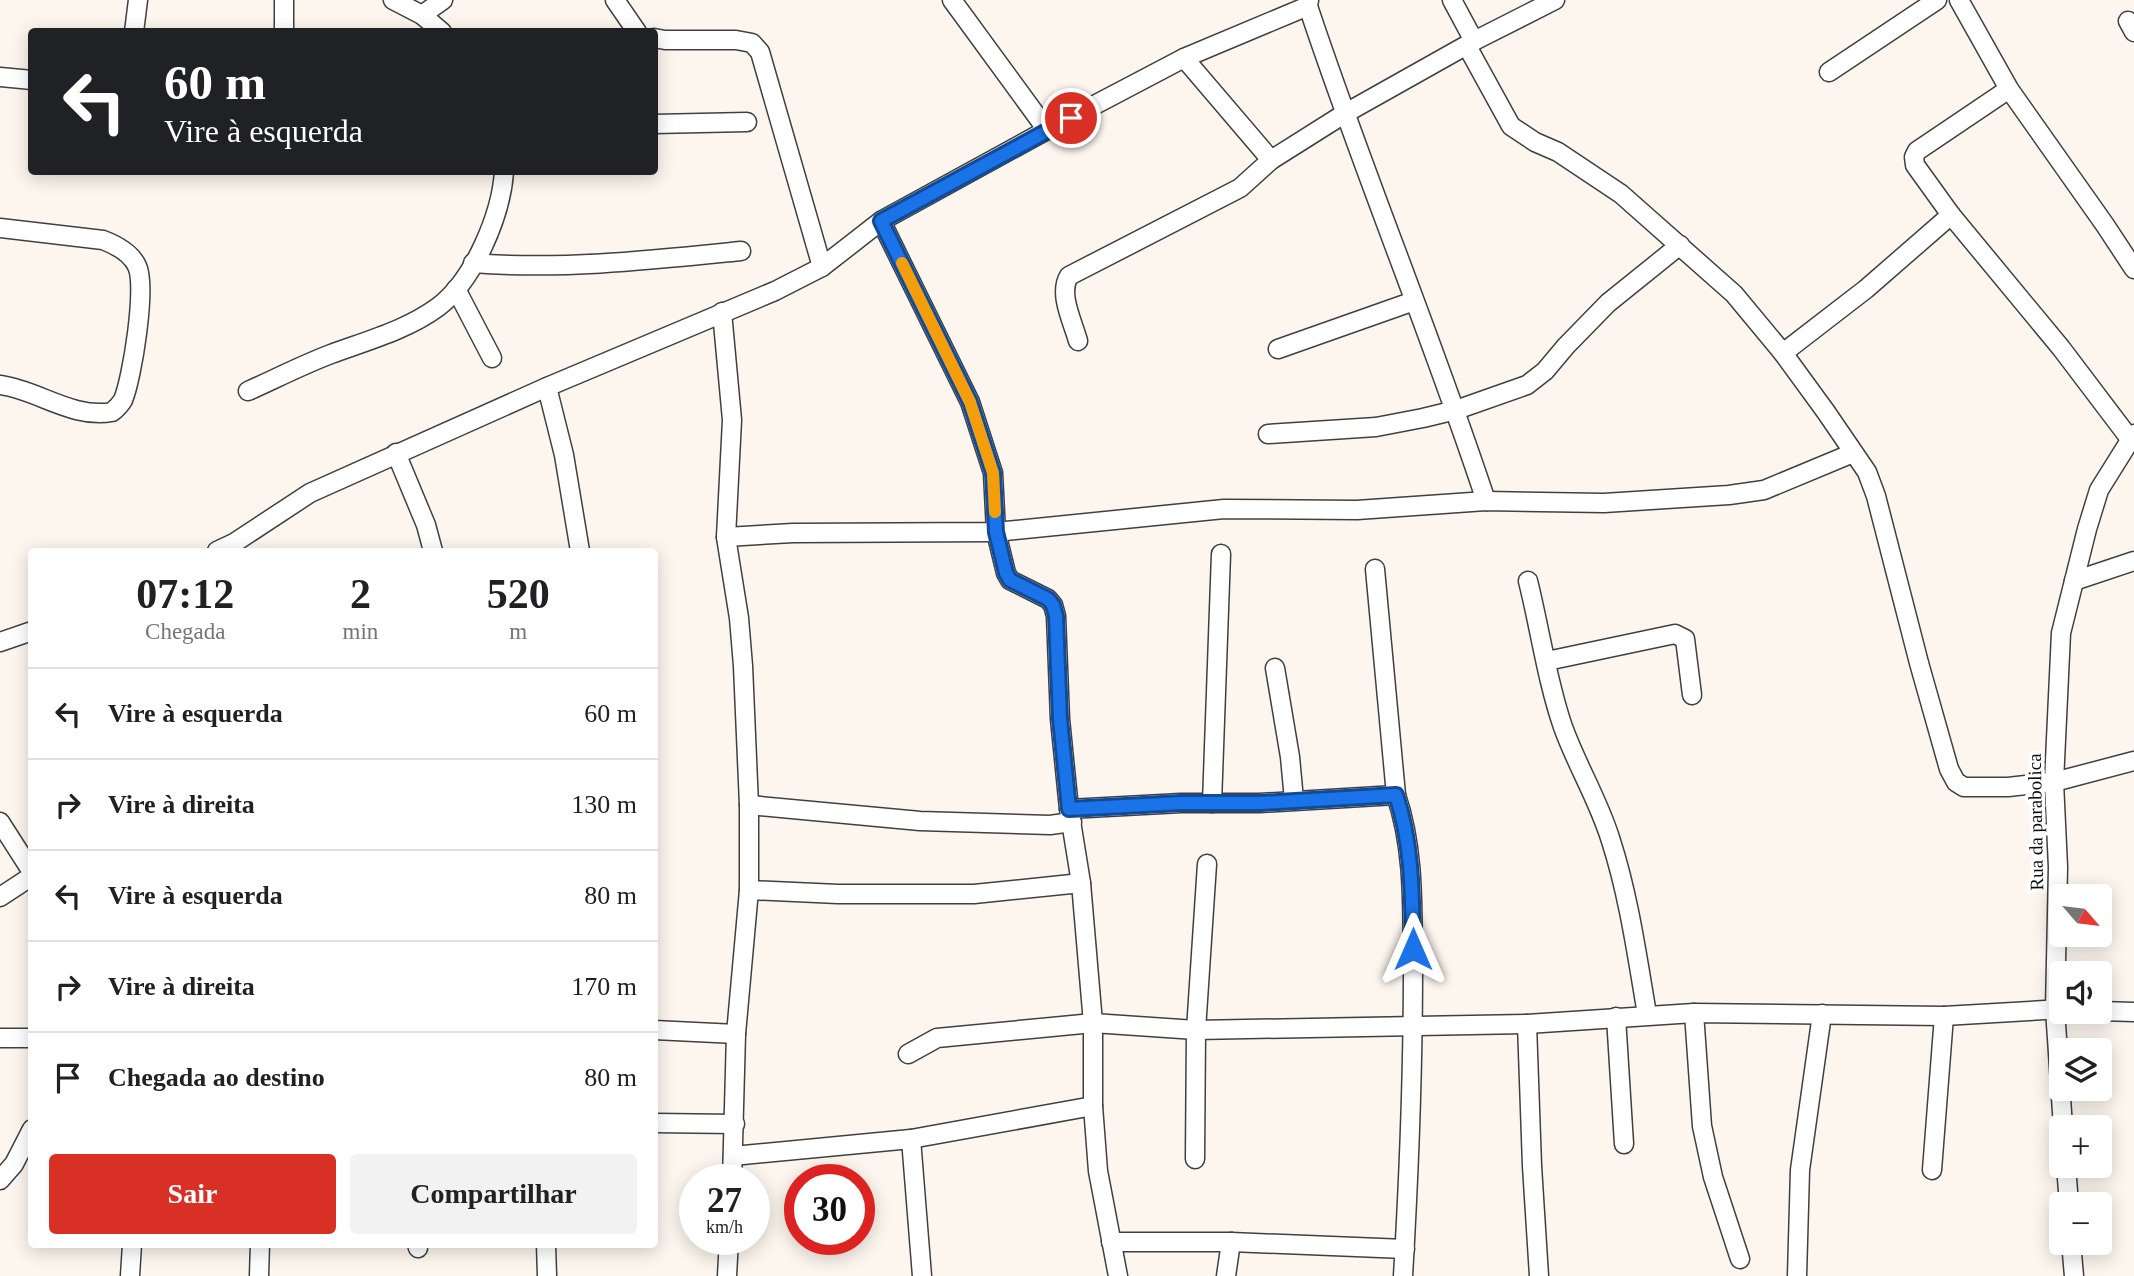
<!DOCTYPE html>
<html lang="pt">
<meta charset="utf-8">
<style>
:root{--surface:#fff;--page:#f2f2f2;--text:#202124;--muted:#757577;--line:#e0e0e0;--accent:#d93025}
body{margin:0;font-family:Georgia,serif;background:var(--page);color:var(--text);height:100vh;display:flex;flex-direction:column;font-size:26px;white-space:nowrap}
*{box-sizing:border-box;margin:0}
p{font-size:23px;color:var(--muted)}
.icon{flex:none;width:38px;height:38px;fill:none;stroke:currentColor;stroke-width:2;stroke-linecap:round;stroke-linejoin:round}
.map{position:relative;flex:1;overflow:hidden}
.sheet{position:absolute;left:28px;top:548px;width:630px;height:700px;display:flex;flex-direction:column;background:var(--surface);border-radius:7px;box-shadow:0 4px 18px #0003}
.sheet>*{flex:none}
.hud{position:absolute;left:28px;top:28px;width:630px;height:147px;border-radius:7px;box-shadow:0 4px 18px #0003;background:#202124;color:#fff;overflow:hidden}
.needle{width:46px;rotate:118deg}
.fabs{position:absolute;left:2049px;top:884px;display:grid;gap:14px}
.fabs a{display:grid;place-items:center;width:63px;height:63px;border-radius:7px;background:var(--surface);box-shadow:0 4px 18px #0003;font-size:35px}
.speed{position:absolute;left:679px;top:1164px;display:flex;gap:14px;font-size:35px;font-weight:700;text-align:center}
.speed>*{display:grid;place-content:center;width:91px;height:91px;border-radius:50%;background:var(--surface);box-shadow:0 4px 18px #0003;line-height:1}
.speed small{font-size:18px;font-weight:400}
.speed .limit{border:10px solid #d22;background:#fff;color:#111}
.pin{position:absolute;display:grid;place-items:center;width:60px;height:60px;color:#fff;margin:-30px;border:4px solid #fff;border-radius:50%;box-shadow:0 2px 7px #0007}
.me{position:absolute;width:77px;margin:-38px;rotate:0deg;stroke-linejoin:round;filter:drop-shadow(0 0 5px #0008)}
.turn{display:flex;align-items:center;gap:24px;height:147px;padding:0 21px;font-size:32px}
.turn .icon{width:91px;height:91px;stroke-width:2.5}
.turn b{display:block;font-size:49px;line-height:60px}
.eta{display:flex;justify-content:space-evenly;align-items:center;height:119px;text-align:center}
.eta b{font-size:42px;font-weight:700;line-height:49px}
.primary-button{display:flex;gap:14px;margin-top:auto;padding:14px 21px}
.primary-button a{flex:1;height:80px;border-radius:7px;background:var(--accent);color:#fff;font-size:28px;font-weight:700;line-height:80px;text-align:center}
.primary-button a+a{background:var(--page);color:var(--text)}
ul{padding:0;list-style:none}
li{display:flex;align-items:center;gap:21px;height:91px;padding:0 21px;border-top:2px solid var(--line)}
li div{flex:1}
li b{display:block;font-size:26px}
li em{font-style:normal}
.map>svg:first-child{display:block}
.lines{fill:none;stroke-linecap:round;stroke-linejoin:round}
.minor-casing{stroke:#404040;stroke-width:21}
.minor{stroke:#fff;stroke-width:18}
.route-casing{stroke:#114b97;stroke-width:18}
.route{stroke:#1a73e8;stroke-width:12}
.slow{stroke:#f59e0b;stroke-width:12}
.labels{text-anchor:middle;stroke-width:7;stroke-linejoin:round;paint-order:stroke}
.street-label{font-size:19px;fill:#0d0d0d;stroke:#fff}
</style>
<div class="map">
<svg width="2134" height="1276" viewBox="0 0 2134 1276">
<rect width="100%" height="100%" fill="#fdf6ef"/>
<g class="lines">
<defs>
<g id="minor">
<path d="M284 0V32"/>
<path d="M393 0 422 15 442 32"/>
<path d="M615 0 637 32"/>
<path d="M952 0 1047 130"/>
<path d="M1309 0 1308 6C1363 172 1431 334 1486 501"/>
<path d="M1452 0 1474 41"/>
<path d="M1959 0 2009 89 2105 225 2134 269"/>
<path d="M422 15 443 0"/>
<path d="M2128 21 2134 32"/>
<path d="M134 32 138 0"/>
<path d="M654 38 665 40H736L752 43 760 52 822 267"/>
<path d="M1467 46 1511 126 1535 142 1558 152 1621 194 1734 294 1783 353 1826 412 1867 472 1876 496 1919 663 1949 769 1956 782 1964 787H2008L2054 782 2134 761"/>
<path d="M1184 58 1271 160"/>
<path d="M1829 72 1937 0"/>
<path d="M0 77 32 80"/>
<path d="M654 124 747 122"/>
<path d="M1951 215 1915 165 1914 157 1917 151 2009 89"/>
<path d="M881 221 970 402 993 473 996 532 1006 573 1010 580 1048 599 1053 605 1056 616 1060 719 1069 809 1081 883 1093 1023V1106L1098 1171 1118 1276"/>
<path d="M0 228 103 240C116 245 131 253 137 266 147 286 132 379 123 400 120 405 117 408 112 412 72 419 38 390 0 385"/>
<path d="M473 263C562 270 652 260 741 251"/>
<path d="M456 289 492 358"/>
<path d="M722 312 732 420 726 537 739 618 743 666 749 805V890L736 1034 732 1180"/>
<path d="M1078 341C1073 322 1058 294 1069 276L1240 188 1271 160 1344 114 1474 41 1555 0"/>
<path d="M1278 349 1414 301"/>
<path d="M1783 353 1866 289 1951 215 2061 348 2130 439"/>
<path d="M547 387 564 455 580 551"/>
<path d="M248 391C275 379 302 365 331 354 366 341 407 330 438 307 474 280 501 215 504 172"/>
<path d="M1268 434 1376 427 1423 418 1456 410 1527 385 1545 371 1566 346 1608 303 1680 245"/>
<path d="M396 453 426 525 433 551"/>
<path d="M726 537 793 533 996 532 1224 509 1357 510 1486 501 1604 503 1729 495 1764 490 1853 453"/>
<path d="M217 551 234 543 310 493 547 387 775 291 822 267 881 221 1047 130 1184 58 1308 6"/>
<path d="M1375 569 1396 795C1415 851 1412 910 1413 968 1413 1071 1409 1174 1403 1276"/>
<path d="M1528 581C1540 629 1547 681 1563 727 1577 766 1599 801 1611 841 1629 897 1637 956 1647 1014"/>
<path d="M2074 581 2134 561"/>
<path d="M0 642 32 631"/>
<path d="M1547 661 1675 634 1685 639 1692 695"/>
<path d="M1275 668 1290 757 1294 800"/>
<path d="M1212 803 1221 554"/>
<path d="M749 805 920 821 1050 825 1072 822"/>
<path d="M1069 809 1181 803H1260L1396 795"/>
<path d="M0 822 32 872"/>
<path d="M749 890 838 894H974L1081 883"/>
<path d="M0 897 32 876"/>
<path d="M2100 1011 2134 1012"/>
<path d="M1694 1013 1702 1126 1713 1177 1740 1259"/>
<path d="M1616 1017 1624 1144"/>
<path d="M1527 1024 1532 1166 1539 1276"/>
<path d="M654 1030 736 1034"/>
<path d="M0 1038H32"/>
<path d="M908 1054 937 1038 1093 1023 1196 1030 1527 1024 1694 1013 1944 1016 2062 1009"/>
<path d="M654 1123 735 1124"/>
<path d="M2063 1127 2055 1009 2058 867 2054 782 2061 633 2087 529 2099 490 2134 434"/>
<path d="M911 1139 922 1276"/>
<path d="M733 1156 911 1139 1093 1106"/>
<path d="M1195 1159 1196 1030 1207 864"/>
<path d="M2066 1166 2069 1204"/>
<path d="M1932 1170 1944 1016"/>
<path d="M0 1180 14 1164 32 1129"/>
<path d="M1111 1242H1231L1405 1249"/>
<path d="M2071 1242 2074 1276"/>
<path d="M417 1244 418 1248"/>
<path d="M546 1244 547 1276"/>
<path d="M130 1276 132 1244"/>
<path d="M259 1276 260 1244"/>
<path d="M727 1276 729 1239"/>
<path d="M1226 1276 1231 1242"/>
<path d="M1797 1276 1800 1170 1822 1014"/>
</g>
</defs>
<use href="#minor" class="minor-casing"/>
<use href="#minor" class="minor"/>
</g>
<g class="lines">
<defs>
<path id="route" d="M1071 118 881 221 970 402 993 473 996 532 1006 573 1010 580 1048 599 1053 605 1056 616 1060 719 1069 809 1181 803H1261L1396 795C1413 846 1412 897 1413 949"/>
</defs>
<use href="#route" class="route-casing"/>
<use href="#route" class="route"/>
<path class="slow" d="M902 263 970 402 993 473 995 512"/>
</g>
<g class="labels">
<g class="street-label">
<text transform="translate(2035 822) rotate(-91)" y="7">Rua da parabolica</text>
</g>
</g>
</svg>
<div class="fabs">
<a><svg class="needle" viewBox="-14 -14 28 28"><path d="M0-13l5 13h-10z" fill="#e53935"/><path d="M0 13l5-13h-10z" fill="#757577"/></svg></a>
<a><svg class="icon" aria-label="sound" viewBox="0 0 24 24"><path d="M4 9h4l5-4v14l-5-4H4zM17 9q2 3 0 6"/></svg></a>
<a><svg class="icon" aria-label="layers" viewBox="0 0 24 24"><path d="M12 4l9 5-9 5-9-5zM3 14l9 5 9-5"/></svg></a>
<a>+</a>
<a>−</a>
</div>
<div class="speed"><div>27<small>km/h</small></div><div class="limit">30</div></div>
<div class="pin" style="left:1071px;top:118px;background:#d93025"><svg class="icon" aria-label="arrive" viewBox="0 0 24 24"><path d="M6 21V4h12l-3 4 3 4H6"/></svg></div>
<svg class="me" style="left:1413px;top:949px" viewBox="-20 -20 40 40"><path d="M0-17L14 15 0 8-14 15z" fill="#1a73e8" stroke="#fff" stroke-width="4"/></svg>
<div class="hud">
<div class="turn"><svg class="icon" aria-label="left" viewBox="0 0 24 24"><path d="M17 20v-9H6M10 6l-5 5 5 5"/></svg><div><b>60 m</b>Vire à esquerda</div></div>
</div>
<section class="sheet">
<div class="eta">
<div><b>07:12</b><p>Chegada</p></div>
<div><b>2</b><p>min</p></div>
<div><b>520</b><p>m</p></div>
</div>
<ul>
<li><svg class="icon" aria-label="left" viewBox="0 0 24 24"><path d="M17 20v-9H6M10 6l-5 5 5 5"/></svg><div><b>Vire à esquerda</b></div><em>60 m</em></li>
<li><svg class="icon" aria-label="right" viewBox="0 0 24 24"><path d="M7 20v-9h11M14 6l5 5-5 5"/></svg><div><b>Vire à direita</b></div><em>130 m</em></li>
<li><svg class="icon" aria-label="left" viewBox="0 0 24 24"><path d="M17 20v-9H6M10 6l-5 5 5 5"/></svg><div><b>Vire à esquerda</b></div><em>80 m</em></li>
<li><svg class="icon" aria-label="right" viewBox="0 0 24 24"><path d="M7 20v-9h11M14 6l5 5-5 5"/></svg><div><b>Vire à direita</b></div><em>170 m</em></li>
<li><svg class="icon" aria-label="arrive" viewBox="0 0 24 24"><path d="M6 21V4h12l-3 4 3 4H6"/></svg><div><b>Chegada ao destino</b></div><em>80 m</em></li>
</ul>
<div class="primary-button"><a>Sair</a><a>Compartilhar</a></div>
</section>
</div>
